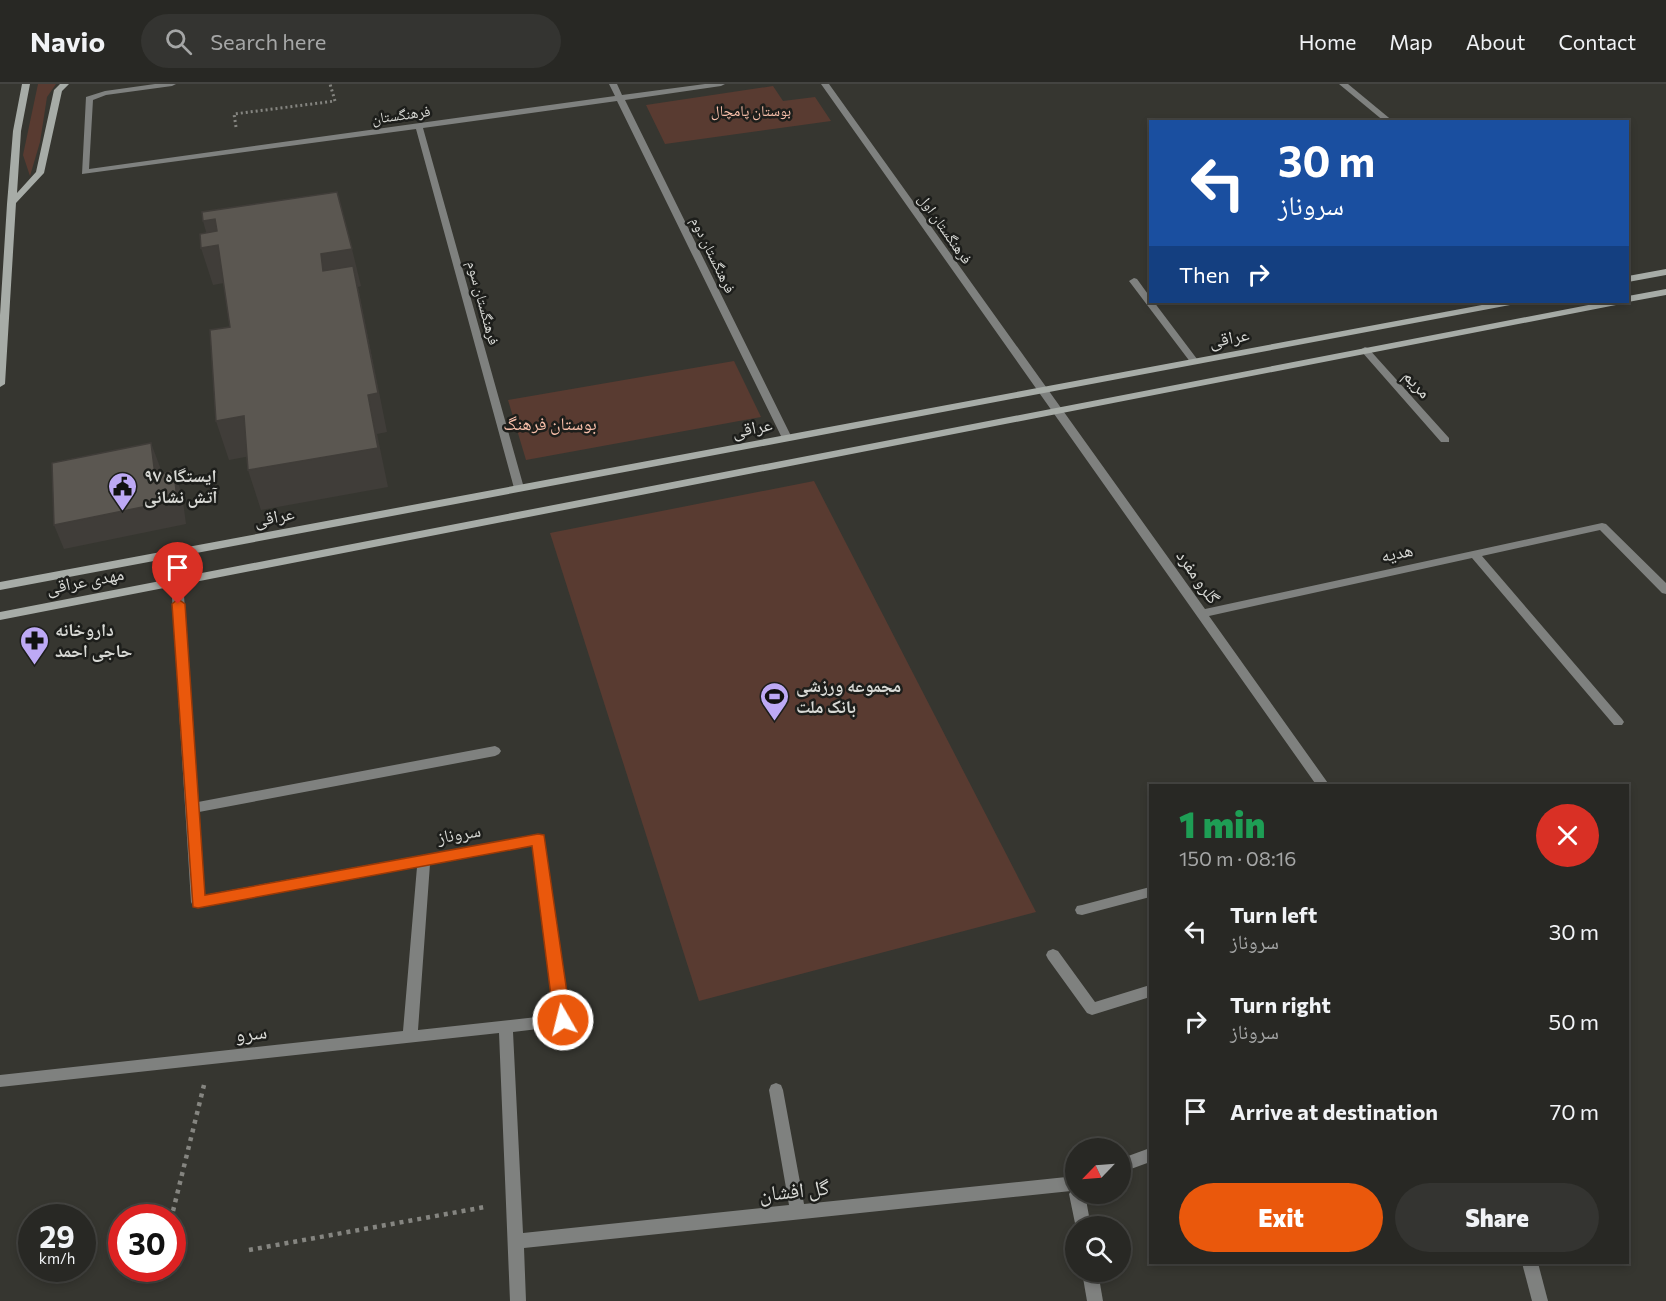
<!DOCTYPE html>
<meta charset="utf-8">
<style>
:root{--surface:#282824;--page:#343431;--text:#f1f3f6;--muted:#a5a6a6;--line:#444441;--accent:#ea580c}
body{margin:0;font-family:Commissioner,"Noto Naskh Arabic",sans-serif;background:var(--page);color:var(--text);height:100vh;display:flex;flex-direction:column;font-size:22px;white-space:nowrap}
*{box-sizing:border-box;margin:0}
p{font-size:20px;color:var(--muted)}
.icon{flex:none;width:33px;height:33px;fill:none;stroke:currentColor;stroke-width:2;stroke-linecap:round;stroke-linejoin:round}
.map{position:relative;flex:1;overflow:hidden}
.panel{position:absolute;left:1149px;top:700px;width:480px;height:480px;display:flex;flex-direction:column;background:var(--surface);border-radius:0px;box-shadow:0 3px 9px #0003,0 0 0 2px var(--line)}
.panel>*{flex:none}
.banner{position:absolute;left:1149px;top:36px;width:480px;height:183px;border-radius:0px;box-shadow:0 3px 9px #0003,0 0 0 2px var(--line);background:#1a4fa0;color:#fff;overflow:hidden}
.needle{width:39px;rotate:245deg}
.tools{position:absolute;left:1065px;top:1054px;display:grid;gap:12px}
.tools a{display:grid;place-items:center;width:66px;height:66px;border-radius:50%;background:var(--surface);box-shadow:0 3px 9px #0003,0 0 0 2px var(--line);font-size:30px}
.speed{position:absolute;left:18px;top:1120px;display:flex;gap:12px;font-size:30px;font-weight:700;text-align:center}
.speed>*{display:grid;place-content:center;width:78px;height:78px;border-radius:50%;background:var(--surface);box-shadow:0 3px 9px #0003,0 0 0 2px var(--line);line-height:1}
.speed small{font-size:15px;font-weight:400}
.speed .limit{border:9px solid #d22;background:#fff;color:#111}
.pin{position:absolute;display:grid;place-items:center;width:51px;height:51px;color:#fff;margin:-62px -26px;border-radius:50% 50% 50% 0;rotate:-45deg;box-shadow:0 0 6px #0007}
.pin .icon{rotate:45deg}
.me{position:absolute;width:66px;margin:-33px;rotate:352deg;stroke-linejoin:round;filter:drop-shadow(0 0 4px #0008)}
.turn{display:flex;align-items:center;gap:21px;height:126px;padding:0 30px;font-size:27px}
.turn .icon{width:78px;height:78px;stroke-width:2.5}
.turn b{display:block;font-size:42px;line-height:51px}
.then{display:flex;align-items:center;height:57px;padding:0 30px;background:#0003;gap:12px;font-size:22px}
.round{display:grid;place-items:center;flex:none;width:63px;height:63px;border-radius:32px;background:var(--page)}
.headline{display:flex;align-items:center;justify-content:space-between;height:102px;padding:0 30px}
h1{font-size:36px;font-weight:800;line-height:45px;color:#1e9e55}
.primary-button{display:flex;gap:12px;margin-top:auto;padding:12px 30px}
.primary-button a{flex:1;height:69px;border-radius:36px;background:var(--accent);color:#fff;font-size:24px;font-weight:800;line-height:69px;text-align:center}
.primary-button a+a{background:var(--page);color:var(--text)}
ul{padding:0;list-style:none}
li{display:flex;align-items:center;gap:18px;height:90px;padding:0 30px}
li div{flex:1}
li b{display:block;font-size:22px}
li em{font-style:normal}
header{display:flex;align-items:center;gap:36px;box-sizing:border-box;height:84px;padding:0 30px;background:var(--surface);border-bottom:2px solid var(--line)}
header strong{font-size:28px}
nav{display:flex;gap:33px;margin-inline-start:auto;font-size:21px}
.search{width:420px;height:54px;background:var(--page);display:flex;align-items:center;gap:15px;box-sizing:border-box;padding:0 21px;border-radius:33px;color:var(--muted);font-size:22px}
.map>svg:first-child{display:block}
.green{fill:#593b31}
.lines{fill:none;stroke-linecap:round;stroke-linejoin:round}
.path-far1{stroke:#858580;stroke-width:3;stroke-dasharray:2 3;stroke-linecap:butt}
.path{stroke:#858580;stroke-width:4.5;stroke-dasharray:4 5;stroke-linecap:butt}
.minor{fill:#7f817f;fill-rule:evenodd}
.secondary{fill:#a7aca7;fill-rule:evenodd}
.shaded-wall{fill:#403d39}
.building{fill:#5b5751;stroke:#403d39;stroke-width:1.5}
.route{fill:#ea580c;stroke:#983908;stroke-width:1.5}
.labels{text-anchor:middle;stroke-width:5;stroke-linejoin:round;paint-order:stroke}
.far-park-label{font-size:15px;fill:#f9c0ab;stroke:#1d1e1b}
.far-street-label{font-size:15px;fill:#d8d9d5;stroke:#1d1e1b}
.street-label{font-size:18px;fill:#d8d9d5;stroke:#1d1e1b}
.park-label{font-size:18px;fill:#f9c0ab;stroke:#1d1e1b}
.poi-label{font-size:18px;font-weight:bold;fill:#d8d9d5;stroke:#1d1e1b;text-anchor:start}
.near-street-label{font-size:21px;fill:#d8d9d5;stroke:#1d1e1b}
</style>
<header>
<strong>Navio</strong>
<div class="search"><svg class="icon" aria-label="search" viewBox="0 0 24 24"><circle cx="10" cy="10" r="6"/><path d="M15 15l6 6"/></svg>Search here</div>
<nav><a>Home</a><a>Map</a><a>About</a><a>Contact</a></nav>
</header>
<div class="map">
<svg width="1666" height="1217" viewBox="0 0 1666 1217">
<rect width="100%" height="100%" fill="#363630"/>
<g class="green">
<path d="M38 0H56L47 13 40 58 30 92 23 71Z"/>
<path d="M773 2 783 17 815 13 831 37 665 60 646 21Z"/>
<path d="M734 277 761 333 526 376 508 316Z"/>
<path d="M814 397 1036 828 699 917 550 449Z"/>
</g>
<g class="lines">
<path class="path-far1" d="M236 43 234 30 335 17 330 0"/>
<g class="path">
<path d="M173 1127 204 1001"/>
<path d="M249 1166 485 1123"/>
</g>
<g class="minor">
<path d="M155 0H176L172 2 106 11 93 16 89 85 615 12 609 0H617L622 11 705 0H725L721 2 625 16 792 354 787 357 782 354 617 17 423 44 524 404 519 407 514 404 416 45 82 90 86 13 105 7Z"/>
<path d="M821 0H829L1205 525 1602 439 1606 440 1666 499V510L1662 509 1600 446 1482 472 1622 635 1624 638 1622 641H1614L1472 474 1209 532 1330 702H1317Z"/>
<path d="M1339 0H1348L1394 38H1385Z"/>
<path d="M1134 194 1137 195 1150 213V218H1154L1197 275V279H1191L1129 197Z"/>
<path d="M1365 263 1368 264 1449 354V358H1441L1362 268 1360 266Z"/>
<path d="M177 493 183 497 198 718 495 662 499 664 501 667 499 670 495 672 199 728 204 811 538 750 543 751 570 936 568 940 563 942 513 948 523 1149 789 1121 769 1006 771 1001 776 999 781 1001 783 1006 804 1120 1076 1092V1110H1085L1091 1143 1076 1144 1069 1110 1071 1107 524 1164 526 1217H510L499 949 0 1003V991L403 947 417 783 198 823 193 822 191 818 171 497ZM532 761 555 931 418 946 430 780Z"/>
<path d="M1150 803V813L1082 831 1077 830 1075 826 1077 822 1082 821Z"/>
<path d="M1053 865 1058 867 1095 918 1150 901V913L1092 931 1087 929 1048 875 1046 871 1048 867Z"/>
<path d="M1150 1064V1078L1120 1089V1075Z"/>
<path d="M1522 1179H1538L1548 1217H1532Z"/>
<path d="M1082 1188H1098L1103 1217H1087Z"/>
</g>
<g class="secondary">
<path d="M22 0H30L21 47 17 109 36 88 54 6 60 0H69L62 7 44 89 16 119 5 300 0 303V231L7 120 13 47Z"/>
<path d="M1666 185V191L1628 198V192Z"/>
<path d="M1666 205V211L1628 218H1627L1628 212Z"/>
<path d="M1498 218H1515L1510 221 0 506V498Z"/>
<path d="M1604 218H1621L1616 221 0 536V528Z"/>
</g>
</g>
<g class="shaded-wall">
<path d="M215 135 229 198 213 201 201 164 210 162 203 137Z"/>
<path d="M352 165 361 202 358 203 387 348 377 350 388 403 261 426 248 386 323 187 321 170Z"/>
<path d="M244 332 256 371 229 376 216 337Z"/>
<path d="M151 359 160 383 163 414 155 391Z"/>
<path d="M174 387 182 410 186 440 64 465 54 441Z"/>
</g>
<g class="building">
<path d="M337 108 352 165 321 170 323 187 353 182 378 309 368 311 378 364 248 386 244 332 216 337 210 246 230 243 218 161 201 164 200 150 217 147 215 135 203 137 202 128Z"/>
<path d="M151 359 155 391 174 387 177 416 54 441 52 379Z"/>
</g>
<path class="route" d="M178 515 185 520 205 811 538 750 544 751 571 936 568 941H557L554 936 532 762 198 824 193 823 172 520Z"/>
<defs>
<symbol id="civic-pin" viewBox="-11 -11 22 30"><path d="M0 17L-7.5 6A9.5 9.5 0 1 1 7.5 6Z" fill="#bda9f5" stroke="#1d1e1b"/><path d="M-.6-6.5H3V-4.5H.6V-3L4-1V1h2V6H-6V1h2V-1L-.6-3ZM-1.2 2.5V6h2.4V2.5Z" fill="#111"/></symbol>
<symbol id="pharmacy-pin" viewBox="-11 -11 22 30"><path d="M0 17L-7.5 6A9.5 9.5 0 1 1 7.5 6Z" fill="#bda9f5" stroke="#1d1e1b"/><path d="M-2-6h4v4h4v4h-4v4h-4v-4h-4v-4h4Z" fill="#111"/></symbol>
<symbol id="stadium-pin" viewBox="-11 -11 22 30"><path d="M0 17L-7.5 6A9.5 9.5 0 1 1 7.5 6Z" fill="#bda9f5" stroke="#1d1e1b"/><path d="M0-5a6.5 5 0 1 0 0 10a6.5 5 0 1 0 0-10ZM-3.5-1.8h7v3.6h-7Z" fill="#111"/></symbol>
</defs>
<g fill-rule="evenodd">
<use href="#civic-pin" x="106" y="386" width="33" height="45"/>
<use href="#pharmacy-pin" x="18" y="540" width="33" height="45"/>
<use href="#stadium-pin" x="758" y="596" width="33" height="45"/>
</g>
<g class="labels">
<g class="far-park-label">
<text x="751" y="32">بوستان پامچال</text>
</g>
<g class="far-street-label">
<text transform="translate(401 31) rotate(-8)" y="5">فرهنگستان</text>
<text transform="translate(945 145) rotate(55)" y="5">فرهنگستان اول</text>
<text transform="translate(713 171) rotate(64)" y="5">فرهنگستان دوم</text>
<text transform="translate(483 219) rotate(75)" y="5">فرهنگستان سوم</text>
</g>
<g class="street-label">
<text transform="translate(1229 254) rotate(-11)" y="6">عراقی</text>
<text transform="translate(1417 300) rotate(48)" y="6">مریم</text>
<text transform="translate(752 344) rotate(-11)" y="6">عراقی</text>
<text transform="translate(274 433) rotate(-11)" y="6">عراقی</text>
<text transform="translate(1397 469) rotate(-12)" y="6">هدیه</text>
<text transform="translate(1198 493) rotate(55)" y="6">گلرو مفرد</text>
<text transform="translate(85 497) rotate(-11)" y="6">مهدی عراقی</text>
<text transform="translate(459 750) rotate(-10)" y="6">سروناز</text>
</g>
<g class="park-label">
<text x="550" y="346">بوستان فرهنگ</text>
</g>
<g class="poi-label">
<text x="144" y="398">ایستگاه ۹۷<tspan x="144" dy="21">آتش نشانی</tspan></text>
<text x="55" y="552">داروخانه<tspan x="55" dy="21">حاجی احمد</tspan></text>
<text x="796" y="608">مجموعه ورزشی<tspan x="796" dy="21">بانک ملت</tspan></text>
</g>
<g class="near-street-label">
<text transform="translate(251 949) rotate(-6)" y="7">سرو</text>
<text transform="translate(794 1107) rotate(-6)" y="7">گل افشان</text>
</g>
</g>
</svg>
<div class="tools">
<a><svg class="needle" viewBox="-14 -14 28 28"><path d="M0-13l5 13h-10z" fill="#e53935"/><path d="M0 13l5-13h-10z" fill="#a5a6a6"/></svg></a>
<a><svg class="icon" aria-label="search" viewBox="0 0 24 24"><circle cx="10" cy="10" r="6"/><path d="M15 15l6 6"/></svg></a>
</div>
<div class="speed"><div>29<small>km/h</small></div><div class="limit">30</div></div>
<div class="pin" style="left:178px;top:520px;background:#d93025"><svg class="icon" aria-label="arrive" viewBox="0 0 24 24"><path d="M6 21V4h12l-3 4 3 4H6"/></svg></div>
<svg class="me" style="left:563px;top:936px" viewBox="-20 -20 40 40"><circle r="17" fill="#ea580c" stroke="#fff" stroke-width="3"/><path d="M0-11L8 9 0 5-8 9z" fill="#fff"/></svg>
<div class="banner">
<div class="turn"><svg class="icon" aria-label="left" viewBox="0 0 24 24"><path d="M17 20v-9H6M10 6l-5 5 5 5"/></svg><div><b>30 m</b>سروناز</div></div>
<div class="then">Then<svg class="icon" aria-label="right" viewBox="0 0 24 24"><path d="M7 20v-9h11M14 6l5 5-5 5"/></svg></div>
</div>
<section class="panel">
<div class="headline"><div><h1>1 min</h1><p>150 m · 08:16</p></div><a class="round" style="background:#d93025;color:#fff"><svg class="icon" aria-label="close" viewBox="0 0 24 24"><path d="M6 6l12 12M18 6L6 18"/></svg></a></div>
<ul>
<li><svg class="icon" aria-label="left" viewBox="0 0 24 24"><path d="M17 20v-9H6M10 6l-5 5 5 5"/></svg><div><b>Turn left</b><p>سروناز</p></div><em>30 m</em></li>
<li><svg class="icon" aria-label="right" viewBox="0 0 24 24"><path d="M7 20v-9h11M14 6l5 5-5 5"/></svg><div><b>Turn right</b><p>سروناز</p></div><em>50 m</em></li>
<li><svg class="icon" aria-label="arrive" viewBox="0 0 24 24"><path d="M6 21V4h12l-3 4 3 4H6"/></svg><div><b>Arrive at destination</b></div><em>70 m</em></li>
</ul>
<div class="primary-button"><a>Exit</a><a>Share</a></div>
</section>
</div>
